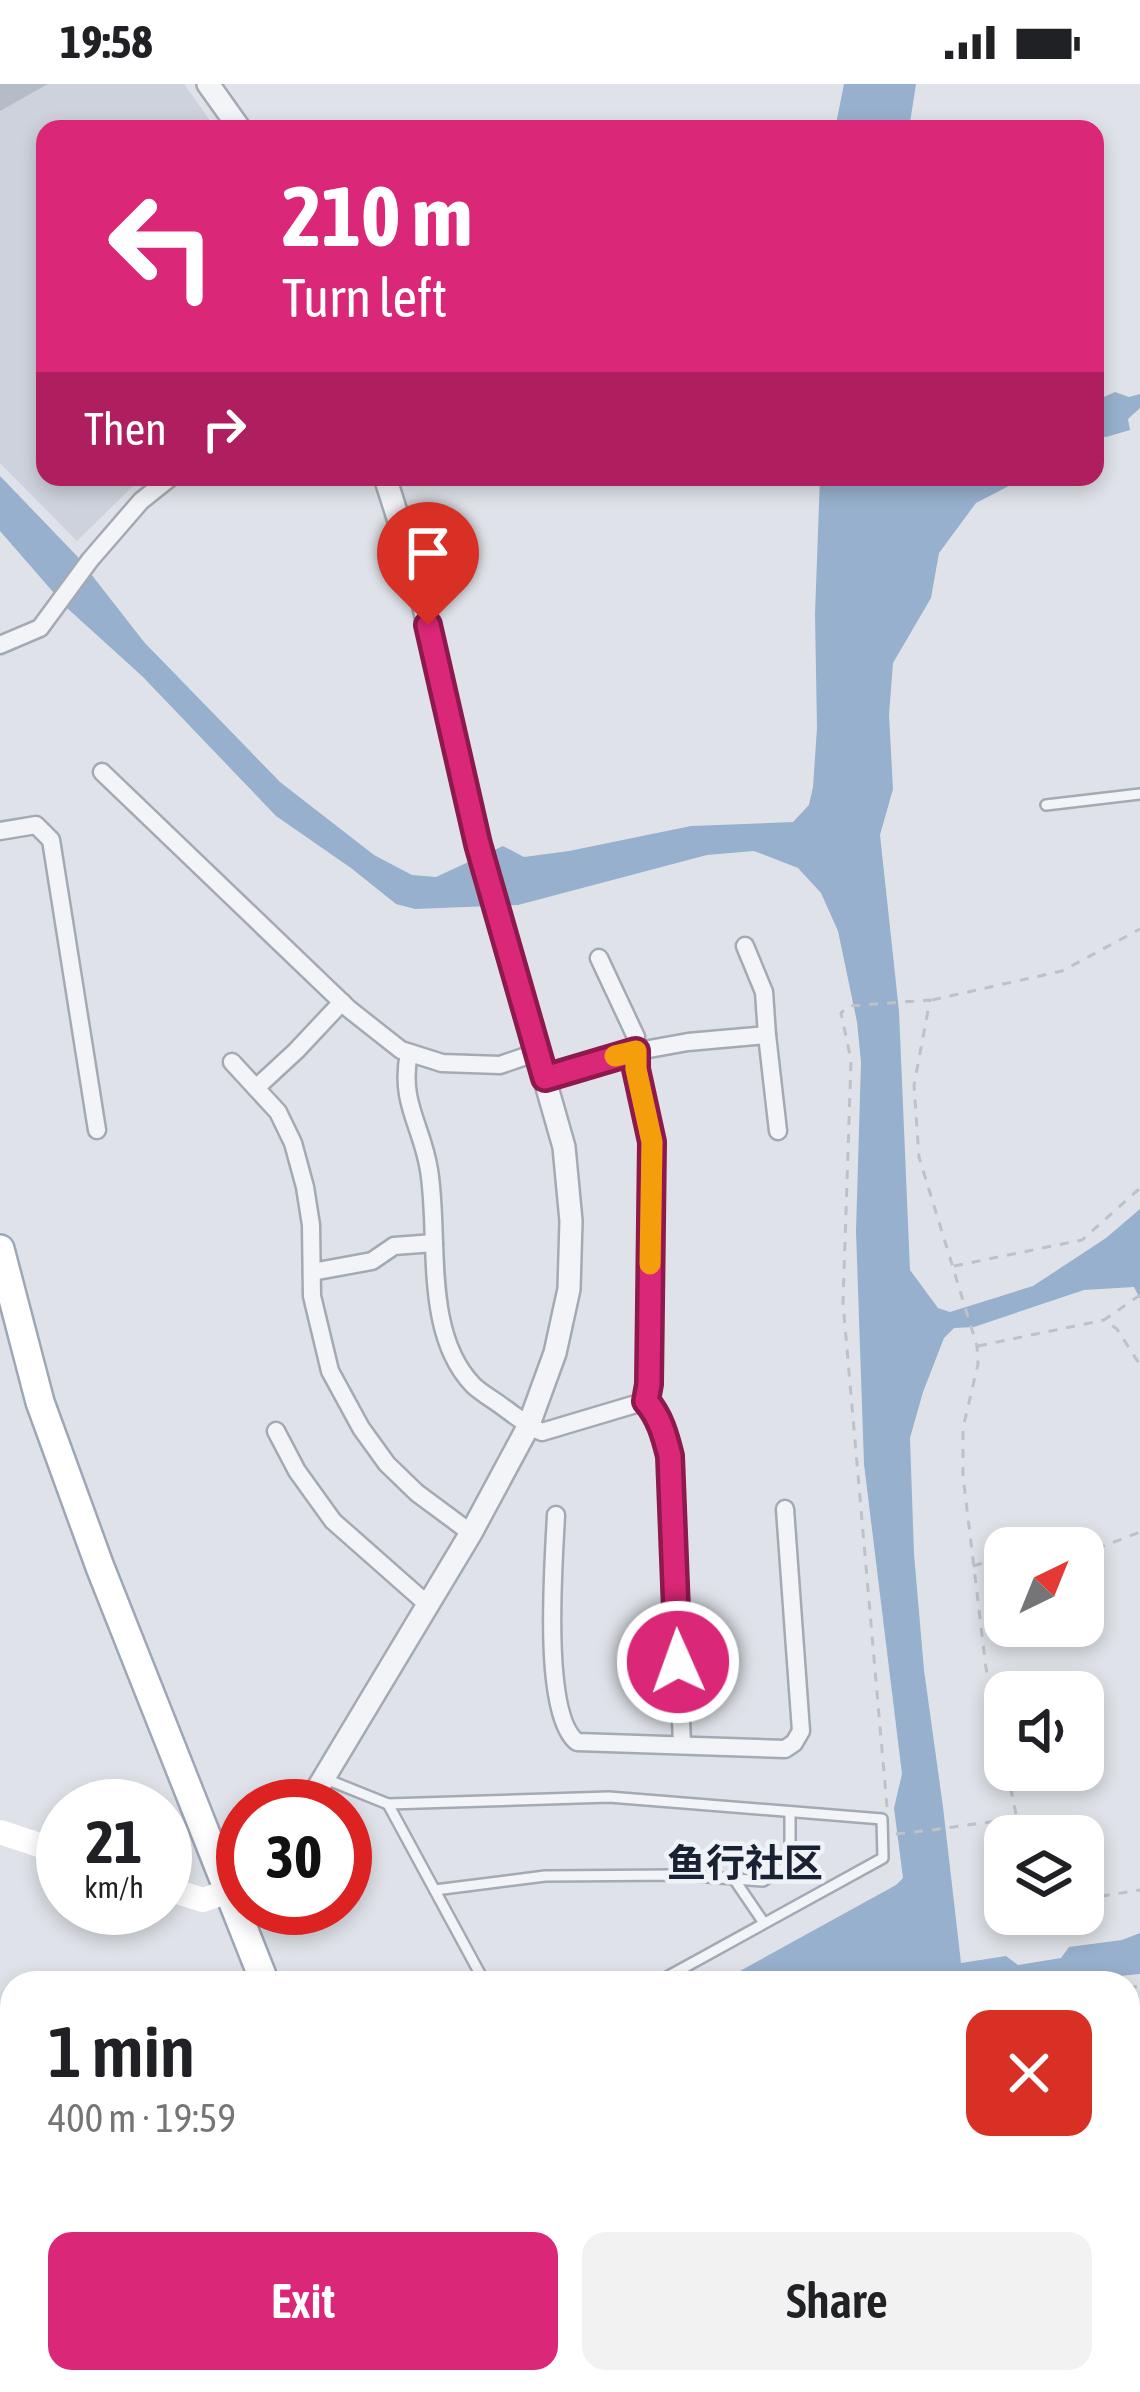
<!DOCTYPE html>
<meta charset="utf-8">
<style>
:root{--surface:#fff;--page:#f2f2f2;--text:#202124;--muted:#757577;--accent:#db2777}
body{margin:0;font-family:"Asap Condensed","Noto Sans SC",sans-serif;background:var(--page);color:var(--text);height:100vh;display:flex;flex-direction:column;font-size:45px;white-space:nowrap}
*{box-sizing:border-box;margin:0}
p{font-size:39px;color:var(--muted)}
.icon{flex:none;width:66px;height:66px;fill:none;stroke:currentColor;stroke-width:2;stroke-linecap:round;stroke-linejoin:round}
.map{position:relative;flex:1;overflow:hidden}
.sheet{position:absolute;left:0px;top:1887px;width:1140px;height:423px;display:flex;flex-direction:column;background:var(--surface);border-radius:36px 36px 0 0;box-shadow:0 6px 18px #0003}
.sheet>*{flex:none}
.top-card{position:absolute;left:36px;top:36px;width:1068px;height:366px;border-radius:24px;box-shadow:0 6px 18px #0003;background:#db2777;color:#fff;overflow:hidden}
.needle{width:78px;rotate:43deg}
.fabs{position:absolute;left:984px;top:1443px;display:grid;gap:24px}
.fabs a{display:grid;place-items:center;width:120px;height:120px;border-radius:24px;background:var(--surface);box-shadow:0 6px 18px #0003;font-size:60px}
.speed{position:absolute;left:36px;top:1695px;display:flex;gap:24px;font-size:60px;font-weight:700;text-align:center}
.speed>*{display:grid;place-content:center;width:156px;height:156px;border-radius:50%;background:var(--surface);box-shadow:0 6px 18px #0003;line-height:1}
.speed small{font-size:30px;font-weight:400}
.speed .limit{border:18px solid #d22;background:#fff;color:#111}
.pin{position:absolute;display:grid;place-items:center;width:102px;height:102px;color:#fff;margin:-123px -51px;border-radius:50% 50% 50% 0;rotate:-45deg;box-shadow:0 0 12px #0007}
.pin .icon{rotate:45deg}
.me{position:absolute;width:132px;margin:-66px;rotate:358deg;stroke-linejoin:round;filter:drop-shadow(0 0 9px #0008)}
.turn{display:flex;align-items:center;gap:42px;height:252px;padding:0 48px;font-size:54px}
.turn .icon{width:156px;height:156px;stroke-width:2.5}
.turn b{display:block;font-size:84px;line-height:102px}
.then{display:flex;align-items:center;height:114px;padding:0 48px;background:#0003;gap:24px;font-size:45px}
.round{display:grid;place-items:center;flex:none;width:126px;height:126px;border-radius:24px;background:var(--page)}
.head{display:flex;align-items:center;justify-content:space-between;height:204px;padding:0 48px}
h1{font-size:72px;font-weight:600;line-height:90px}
.primary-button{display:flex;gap:24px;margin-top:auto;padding:24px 48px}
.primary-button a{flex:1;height:138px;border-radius:24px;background:var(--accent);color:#fff;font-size:48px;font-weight:600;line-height:138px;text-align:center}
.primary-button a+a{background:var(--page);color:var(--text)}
.status{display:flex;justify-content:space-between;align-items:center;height:84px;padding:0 60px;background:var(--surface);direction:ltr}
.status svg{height:33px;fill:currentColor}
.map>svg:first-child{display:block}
.built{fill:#cdd2dc}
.water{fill:#97b0cd}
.building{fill:#b6bcc7}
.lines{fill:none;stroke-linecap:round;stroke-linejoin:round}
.service-casing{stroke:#a4aab4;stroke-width:14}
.minor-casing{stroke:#a4aab4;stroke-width:21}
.tertiary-casing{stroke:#a4aab4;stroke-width:26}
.primary-casing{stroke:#9da7b6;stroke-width:32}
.path{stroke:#bdc1c8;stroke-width:3;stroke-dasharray:9 9;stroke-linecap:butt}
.service{stroke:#f2f4f7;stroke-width:9}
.minor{stroke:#f2f4f7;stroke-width:16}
.tertiary{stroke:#f2f4f7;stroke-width:21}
.secondary{stroke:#fff;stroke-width:24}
.primary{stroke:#fff;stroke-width:27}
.route-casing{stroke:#8e194d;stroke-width:30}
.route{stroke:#db2777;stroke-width:21}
.slow{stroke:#f59e0b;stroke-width:21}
.labels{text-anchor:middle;stroke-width:9;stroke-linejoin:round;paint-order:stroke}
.neighbourhood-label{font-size:39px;font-weight:bold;fill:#192133;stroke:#eff2f7}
</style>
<div class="status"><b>19:58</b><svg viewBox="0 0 49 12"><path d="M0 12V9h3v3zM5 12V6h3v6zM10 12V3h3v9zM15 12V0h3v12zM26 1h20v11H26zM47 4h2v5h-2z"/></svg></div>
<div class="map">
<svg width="1140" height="2308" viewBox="0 0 1140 2308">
<rect width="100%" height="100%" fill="#dfe3e9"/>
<path class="built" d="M0 0H184L216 45H45V393H142L77 457 0 379Z"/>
<g class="water">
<path d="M844 0H916L909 45H835Z"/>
<path d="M1115 308 1129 313 1140 310V324L1128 335 1130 346 1106 353 1095 352V317Z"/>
<path d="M0 392 77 472 144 558 280 698 374 771 412 791 436 793 503 762 524 773 569 767 691 742 793 738 809 721 813 703 817 644 815 530 820 393H1026L976 419 939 469 931 514 893 579 889 631 893 705 880 751 899 927 910 1186 938 1224 950 1228 1033 1202 1106 1154 1140 1125V1215L1134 1203 1084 1206 974 1243 954 1244 944 1254 923 1308 910 1354 914 1470 924 1586 943 1723 961 1879 1006 1872 1018 1881 1061 1874 1069 1863 1122 1856 1140 1849V1890L1048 1899H734L740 1887 896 1801 903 1794 894 1724 902 1690 864 1380 856 1147 861 978 857 938 838 847 821 809 798 784 754 767 707 771 518 821 415 825 396 820 351 784 276 732 142 592 67 524 0 447Z"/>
<path d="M12 2099V2242L0 2244V2107Z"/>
<path d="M975 2298H1035L1036 2308H975Z"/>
</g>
<path class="building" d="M0 0H48L0 27Z"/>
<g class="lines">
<defs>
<g id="service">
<path d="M1046 721 1140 710"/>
<path d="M326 1695 388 1720 609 1713 882 1735 883 1774 656 1899"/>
<path d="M388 1720 485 1899"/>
<path d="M734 1795 764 1839"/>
<path d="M435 1806 545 1792 678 1791 763 1797 790 1780V1728"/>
<path d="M162 2298 171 2308"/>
<path d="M233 2298 238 2308"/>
<path d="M340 2298 344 2308"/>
</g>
<g id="minor">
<path d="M0 561 40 544 90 476 141 417 171 393"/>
<path d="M102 688 349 925 401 966 442 979 500 981 538 968"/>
<path d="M0 747 36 741 51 756 97 1046"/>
<path d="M745 862 764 908 767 951"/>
<path d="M599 874 636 953V985L652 1057 649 1300 646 1317"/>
<path d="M409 969C399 1019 422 1041 429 1086 440 1152 422 1248 473 1301 481 1309 494 1316 503 1323 516 1332 527 1342 542 1348L646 1317C660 1333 665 1352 670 1372L682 1660"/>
<path d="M232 978 278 1028 293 1059 305 1103 311 1141 312 1212 330 1287 361 1344 387 1380 417 1409 471 1449"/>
<path d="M545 994 627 969 688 958 767 951 778 1047"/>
<path d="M256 1004 296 967 342 918"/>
<path d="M312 1188 372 1177 394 1162 434 1159"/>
<path d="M276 1347 297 1387 333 1437 427 1520"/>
<path d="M556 1431C554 1477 541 1630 577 1658L785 1665 794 1659 801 1647 785 1425"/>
</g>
<g id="tertiary">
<path d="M208 0 240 45"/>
<path d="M307 1722 471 1449 528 1343 555 1269 569 1205 571 1137 564 1063 478 761 418 497 385 393"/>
</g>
<g id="primary">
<path d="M0 1165 40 1318 100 1483 265 1899"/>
<path d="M431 2298 436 2308"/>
</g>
</defs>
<use href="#service" class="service-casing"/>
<use href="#minor" class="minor-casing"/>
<use href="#tertiary" class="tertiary-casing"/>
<use href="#primary" class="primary-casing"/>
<g class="path">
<path d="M932 916 1062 887 1140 845"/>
<path d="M954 1182 1082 1156 1140 1104"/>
<path d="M1140 1211 1104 1236 1117 1245 1140 1281"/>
<path d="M978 1262 1104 1236"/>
<path d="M1037 1464 1083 1453 1088 1468 1140 1448"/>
<path d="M973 1482 1005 1473"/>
<path d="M1007 1686 1017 1735"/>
<path d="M887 1723 843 1219 851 976 841 929 849 922 930 916 914 1001 919 1073 977 1262 978 1280 963 1344V1392L986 1584 1005 1675"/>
<path d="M896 1750C938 1746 976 1739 1017 1735L1020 1752"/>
<path d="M1083 1815 1140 1806"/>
<path d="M1128 1904 1140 1902"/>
<path d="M1128 2091H1140"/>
<path d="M1051 2298 1052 2308"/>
</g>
<use href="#service" class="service"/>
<use href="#minor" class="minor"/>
<use href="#tertiary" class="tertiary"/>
<g class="secondary">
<path d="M0 1748 63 1769"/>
<path d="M165 1804 203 1816 226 1808"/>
</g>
<use href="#primary" class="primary"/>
</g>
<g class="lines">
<defs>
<path id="route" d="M428 541 478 760 545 994 636 967V985L652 1058 649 1300 646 1317C660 1333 665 1352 670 1372L678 1578"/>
</defs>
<use href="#route" class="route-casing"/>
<use href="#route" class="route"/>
<path class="slow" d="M615 972 636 967V985L652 1058 650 1180"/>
</g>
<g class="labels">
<g class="neighbourhood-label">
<text x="745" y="1793">鱼行社区</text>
</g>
</g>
</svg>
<div class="fabs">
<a><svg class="needle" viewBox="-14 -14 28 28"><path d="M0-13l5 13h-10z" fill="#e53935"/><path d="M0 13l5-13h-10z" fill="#757577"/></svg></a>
<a><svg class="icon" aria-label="sound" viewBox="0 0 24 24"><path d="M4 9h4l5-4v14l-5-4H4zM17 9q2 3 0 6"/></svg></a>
<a><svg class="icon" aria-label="layers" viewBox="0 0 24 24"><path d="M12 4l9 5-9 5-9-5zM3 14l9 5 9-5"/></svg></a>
</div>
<div class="speed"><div>21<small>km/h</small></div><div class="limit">30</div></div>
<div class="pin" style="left:428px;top:541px;background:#d93025"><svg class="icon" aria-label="arrive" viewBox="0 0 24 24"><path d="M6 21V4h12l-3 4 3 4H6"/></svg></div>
<svg class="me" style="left:678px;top:1578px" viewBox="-20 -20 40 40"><circle r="17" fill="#db2777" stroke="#fff" stroke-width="3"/><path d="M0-11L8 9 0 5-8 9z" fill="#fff"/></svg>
<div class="top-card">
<div class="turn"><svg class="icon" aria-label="left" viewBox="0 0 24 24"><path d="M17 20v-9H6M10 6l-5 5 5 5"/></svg><div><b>210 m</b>Turn left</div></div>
<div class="then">Then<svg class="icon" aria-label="right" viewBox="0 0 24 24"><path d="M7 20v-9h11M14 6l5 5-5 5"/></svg></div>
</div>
<section class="sheet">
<div class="head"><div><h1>1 min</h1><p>400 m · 19:59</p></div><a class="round" style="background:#d93025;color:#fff"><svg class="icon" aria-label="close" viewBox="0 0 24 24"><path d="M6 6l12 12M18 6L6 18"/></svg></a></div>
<div class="primary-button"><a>Exit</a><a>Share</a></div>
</section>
</div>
